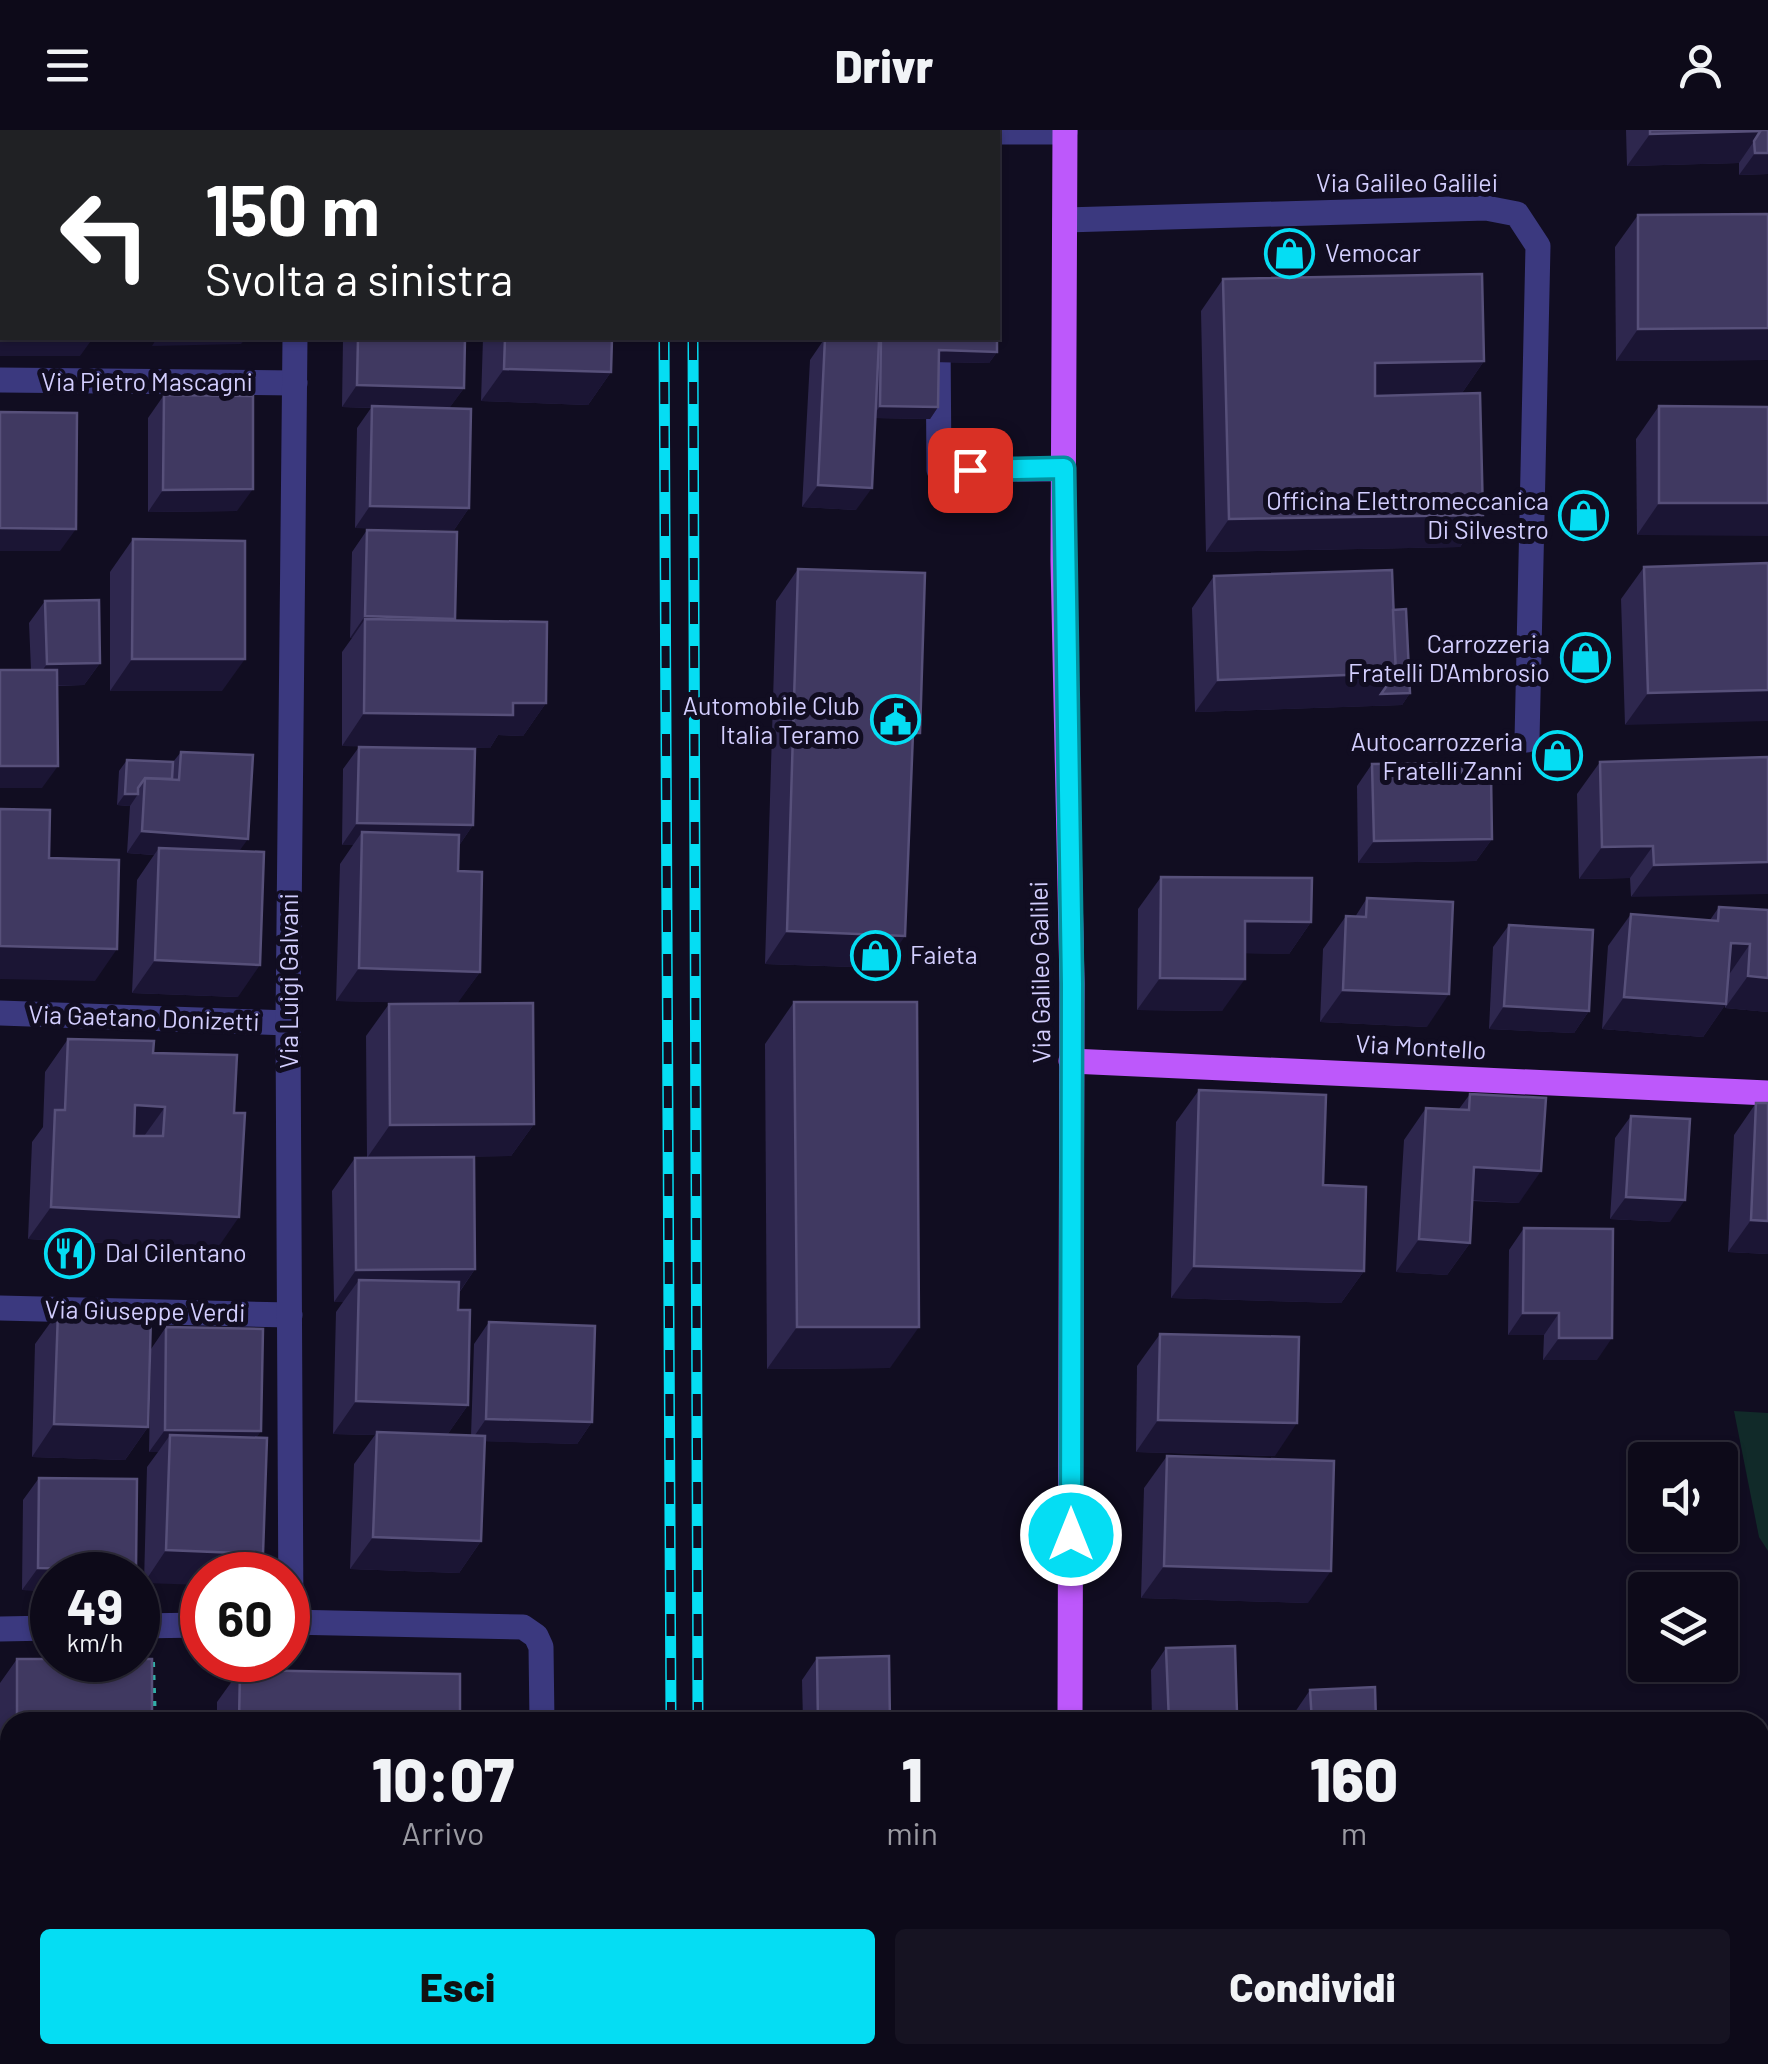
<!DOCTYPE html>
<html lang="it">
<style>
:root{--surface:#0d0a19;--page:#161322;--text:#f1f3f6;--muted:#9a9aa2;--line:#2d2b38;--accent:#05ddf3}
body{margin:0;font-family:Barlow,sans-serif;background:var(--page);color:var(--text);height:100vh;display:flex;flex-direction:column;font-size:38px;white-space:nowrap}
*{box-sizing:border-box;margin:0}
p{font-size:32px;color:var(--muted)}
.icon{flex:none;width:55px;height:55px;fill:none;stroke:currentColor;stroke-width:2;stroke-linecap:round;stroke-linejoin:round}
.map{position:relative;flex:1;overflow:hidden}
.sheet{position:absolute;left:0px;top:1582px;width:1770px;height:352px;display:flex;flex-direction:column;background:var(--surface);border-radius:30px 30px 0 0;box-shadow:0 2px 8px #0004,0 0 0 2px var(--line)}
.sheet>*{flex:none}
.banner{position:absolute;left:0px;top:0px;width:1000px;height:210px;box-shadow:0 2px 8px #0004,0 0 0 2px var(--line);background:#202124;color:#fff;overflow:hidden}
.fabs{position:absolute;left:1628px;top:1312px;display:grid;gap:20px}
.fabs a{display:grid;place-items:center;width:110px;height:110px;border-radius:10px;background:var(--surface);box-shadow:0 2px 8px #0004,0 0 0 2px var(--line);font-size:50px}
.speed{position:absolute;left:30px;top:1422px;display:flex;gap:20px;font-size:50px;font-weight:700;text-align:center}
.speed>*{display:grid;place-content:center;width:130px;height:130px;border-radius:50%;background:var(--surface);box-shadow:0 2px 8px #0004,0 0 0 2px var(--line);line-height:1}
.speed small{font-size:25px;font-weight:400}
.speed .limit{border:15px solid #d22;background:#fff;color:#111}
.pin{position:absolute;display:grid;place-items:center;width:85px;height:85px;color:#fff;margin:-42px;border-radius:20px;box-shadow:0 5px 15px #0006}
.me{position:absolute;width:110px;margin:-55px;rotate:0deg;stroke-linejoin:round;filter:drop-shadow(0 0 8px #0008)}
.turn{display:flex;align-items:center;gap:35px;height:210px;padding:0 40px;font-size:45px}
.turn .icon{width:130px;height:130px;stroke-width:2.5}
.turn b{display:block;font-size:70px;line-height:85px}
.eta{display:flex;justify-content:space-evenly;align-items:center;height:170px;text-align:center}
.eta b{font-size:60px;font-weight:800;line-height:70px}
.cta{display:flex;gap:20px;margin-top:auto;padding:20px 40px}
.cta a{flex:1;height:115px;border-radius:10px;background:var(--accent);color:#111;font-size:40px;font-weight:800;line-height:115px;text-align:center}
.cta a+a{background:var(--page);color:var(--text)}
header{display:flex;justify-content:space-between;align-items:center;height:130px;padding:0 40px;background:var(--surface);font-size:45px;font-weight:800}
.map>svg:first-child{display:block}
.green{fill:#112a29}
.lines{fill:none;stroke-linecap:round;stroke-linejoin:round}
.path{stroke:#30b0a7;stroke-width:6;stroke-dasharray:5 8;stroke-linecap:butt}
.minor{stroke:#3b397f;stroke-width:25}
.major{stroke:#bd58fb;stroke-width:25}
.rail-casing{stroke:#05ddf3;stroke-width:11}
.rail{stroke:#110d21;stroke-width:8;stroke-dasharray:22;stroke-linecap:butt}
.wall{fill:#2e274e}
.shaded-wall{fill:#1b1534}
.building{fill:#403961;stroke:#57507a;stroke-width:2.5;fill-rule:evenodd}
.route-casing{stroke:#03909e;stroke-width:25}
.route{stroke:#05ddf3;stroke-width:18}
.labels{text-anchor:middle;stroke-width:10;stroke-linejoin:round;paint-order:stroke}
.street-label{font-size:25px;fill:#d3cefe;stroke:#110d21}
.poi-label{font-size:25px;fill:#d3cefe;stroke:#110d21;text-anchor:end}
</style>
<header><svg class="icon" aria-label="menu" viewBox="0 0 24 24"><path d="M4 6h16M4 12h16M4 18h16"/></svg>Drivr<svg class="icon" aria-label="person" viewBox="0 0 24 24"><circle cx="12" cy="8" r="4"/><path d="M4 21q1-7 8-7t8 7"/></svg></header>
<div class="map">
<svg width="1768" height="1934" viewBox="0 0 1768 1934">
<rect width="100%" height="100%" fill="#110d21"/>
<path class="green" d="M1734 1281 1768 1283V1421L1759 1407Z"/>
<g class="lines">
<g class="path">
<path d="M152 1532 154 1592"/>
<path d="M0 1780H10"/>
</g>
<g class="minor">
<path d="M296 2V0"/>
<path d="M983 2H1065"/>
<path d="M0 46H2"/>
<path d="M1065 90 1486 78 1517 84 1538 116 1527 610"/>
<path d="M938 208 939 340 1063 339"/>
<path d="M0 250 295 253"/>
<path d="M0 883 288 893"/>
<path d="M0 1178 290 1185"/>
<path d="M288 1492 523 1497 536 1506 541 1517 542 1592"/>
<path d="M291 1492 288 893 295 208"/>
<path d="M138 1496 202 1495"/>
<path d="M0 1499 52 1498"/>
<path d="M535 1934V1925"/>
</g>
<g class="major">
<path d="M1065 0 1063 431 1072 853 1070 1592"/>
<path d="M1071 931 1768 963"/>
<path d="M1067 1934V1925"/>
</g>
<defs>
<g id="rail">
<path d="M663 0V2"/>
<path d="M693 0V2"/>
<path d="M664 208 671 1592"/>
<path d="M693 208 698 1592"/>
<path d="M673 1925V1934"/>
<path d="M699 1925V1934"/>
</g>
</defs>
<use href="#rail" class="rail-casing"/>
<use href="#rail" class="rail"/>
</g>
<g class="wall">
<rect x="347" y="0" width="153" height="2"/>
<rect x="759" y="0" width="41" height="2"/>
<path d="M1626 0H1768V44L1739 45V33L1627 36Z"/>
<path d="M1768 84V230L1616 231 1615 117 1638 85Z"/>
<path d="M1223 149 1484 231 1462 263 1483 385 1460 417 1206 422 1201 181Z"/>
<path d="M343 208H465L464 258 449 278 469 378 454 400 355 398 357 298 371 278 342 277Z"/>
<path d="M483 208H612L611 242 588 275 481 271Z"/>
<path d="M825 208 873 211V208H997V222L989 233 938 232V277L930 289 875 288 856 380 802 377 810 230Z"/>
<path d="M164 265 237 381 148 382V288Z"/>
<path d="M1659 276 1768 277 1637 405 1636 309Z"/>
<path d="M367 400 454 491 546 573 523 606 498 605 490 618 342 616V522L352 508H350L352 422Z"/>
<path d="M133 409 222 561H110V442Z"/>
<path d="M1768 433 1625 595 1621 469 1644 437Z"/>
<path d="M798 439 883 838 765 834 776 471Z"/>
<path d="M1214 446 1393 480 1410 563 1402 575 1195 582 1192 478Z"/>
<path d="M45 471 100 533 84 555 57 556 42 658H0V540H31L29 493Z"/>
<path d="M359 617 473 695 458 717V741L480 842 457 873 534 994 511 1026 367 1028 366 906 389 874 439 873 336 871 340 734 353 715H342L343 639Z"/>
<path d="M181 622 239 721 238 867 132 863 137 750 154 725 127 723 130 676 117 675 119 641 127 630 173 632Z"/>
<path d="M1768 627 1631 767 1630 748 1579 749 1577 664 1600 632Z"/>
<path d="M1372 634 1462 644 1492 709 1476 731 1358 733 1357 656Z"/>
<path d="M1161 747 1311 792 1289 824 1245 823 1222 881 1137 880 1138 779Z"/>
<path d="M1367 768 1427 897 1320 892 1323 819 1346 786 1355 787Z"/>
<path d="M1719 777 1768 780V882L1725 878V875L1703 907 1602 899 1608 816 1631 784 1710 790Z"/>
<path d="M1509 795 1589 881 1574 903 1489 899 1493 817Z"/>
<path d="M794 872 890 1238 767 1239 765 914Z"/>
<path d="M68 909 153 923 217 1119 28 1109 32 1012 43 997 45 942Z"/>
<path d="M1199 960 1323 1055 1364 1141 1341 1173 1171 1168 1176 992Z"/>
<path d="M1470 964 1519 1073 1472 1071 1470 1113 1447 1145 1396 1142 1404 1010 1426 978 1459 979Z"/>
<path d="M1756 973 1768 1124 1728 1122 1734 1005Z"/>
<path d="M1631 986 1670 1092 1610 1089 1615 1008Z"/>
<path d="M355 1028 475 1139 459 1163 458 1180 468 1275 447 1305 471 1306 474 1214 489 1192 592 1292 577 1314 485 1311 481 1411 459 1443 350 1439 354 1334 375 1305 333 1304 336 1182 343 1172H334L332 1061Z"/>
<path d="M1524 1098 1597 1230H1543L1544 1205H1508L1509 1120Z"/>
<path d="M58 1182 148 1297 125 1330 32 1327 35 1214Z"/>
<path d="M166 1197 261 1301 144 1453 147 1337 158 1322H149L151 1219Z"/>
<path d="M1160 1204 1275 1326 1136 1322 1137 1236Z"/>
<path d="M1167 1326 1308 1473 1141 1468 1144 1358Z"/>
<path d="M39 1348 136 1440 132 1445H52V1461L22 1460 23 1370Z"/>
<path d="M1166 1518 1237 1583 1230 1592H1152L1151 1540Z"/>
<path d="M817 1528 890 1592H803L802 1550Z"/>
<path d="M17 1529 152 1592H10V1750H0V1553Z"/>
<path d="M240 1540 460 1592H217V1572Z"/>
<path d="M1310 1560 1376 1592H1295V1582Z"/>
<rect x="887" y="1925" width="121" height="9"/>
</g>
<g class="shaded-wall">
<path d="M0 0H95L94 2H2V7H0Z"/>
<path d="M163 0H261L259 2H161Z"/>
<path d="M1761 1 1739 33 1627 36 1650 4Z"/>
<path d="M1755 23H1768V44L1739 45Z"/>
<path d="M0 193H2V208H93L80 226H0Z"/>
<path d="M1768 198V230L1616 231 1638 199Z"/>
<path d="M157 208H246L241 214 152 216Z"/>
<path d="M939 220 997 222 989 233 931 232Z"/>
<path d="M1484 231 1462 263 1352 266 1375 233Z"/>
<path d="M504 239 611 242 588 275 481 271Z"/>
<path d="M357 255 464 258 448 280 342 277Z"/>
<path d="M880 276 938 277 930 289 872 288Z"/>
<path d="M818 355 872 358 856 380 802 377Z"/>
<path d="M253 359 237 381 148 382 163 360Z"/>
<path d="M1659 373H1768V406L1637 405Z"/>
<path d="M370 376 469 378 454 400 355 398Z"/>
<path d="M1483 385 1460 417 1206 422 1229 389Z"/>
<path d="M0 398 76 399 60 421H0Z"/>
<path d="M365 486 455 489 439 511 365 489 352 508H350Z"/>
<path d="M132 529H245L222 561H110Z"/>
<path d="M100 533 84 555 31 556 47 534Z"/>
<path d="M1396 543 1410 563 1402 575 1195 582 1218 550Z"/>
<path d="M1768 560V591L1625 595 1648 563Z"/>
<path d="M513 573H546L523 606 498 605 490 618 342 616 364 583Z"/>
<path d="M0 636H58L42 658H0Z"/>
<path d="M125 664H138L130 676 117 675Z"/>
<path d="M357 693 473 695 458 717 362 702 353 715H342Z"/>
<path d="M142 701 248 709 232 731 159 718 154 725 127 723Z"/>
<path d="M1492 709 1476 731 1358 733 1374 711Z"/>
<path d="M1653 716 1630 748 1579 749 1602 717Z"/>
<path d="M1768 732V764L1631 767 1654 735Z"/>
<path d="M1245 791 1311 792 1289 824 1223 823Z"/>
<path d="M787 801 905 806 883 838 765 834Z"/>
<path d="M1731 813 1750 814 1728 846Z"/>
<path d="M0 816 117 819 95 851 0 849Z"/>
<path d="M155 830 260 835 238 867 132 863Z"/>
<path d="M359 838 480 842 457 874 336 871Z"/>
<path d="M1748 846 1768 848V882L1725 878Z"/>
<path d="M1160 848 1245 849 1222 881 1137 880Z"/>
<path d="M1343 860 1449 864 1427 897 1320 892Z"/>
<path d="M1624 867 1726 874 1703 907 1602 899Z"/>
<path d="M1504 876 1589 881 1574 903 1489 899Z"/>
<path d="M135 975 165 977 142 1009 113 1007Z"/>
<path d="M534 994 511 1026 367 1028 390 995Z"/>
<path d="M1474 1037 1541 1041 1519 1073 1452 1069Z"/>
<path d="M1626 1067 1685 1070 1670 1092 1610 1089Z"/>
<path d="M51 1077 239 1087 217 1119 28 1109Z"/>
<path d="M1751 1090 1768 1091V1124L1728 1122Z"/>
<path d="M1419 1109 1470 1113 1447 1145 1396 1142Z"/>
<path d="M1194 1136 1364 1141 1341 1173 1171 1168Z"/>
<path d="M475 1139 453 1171 359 1150 343 1172H334L356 1140Z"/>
<path d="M1523 1183H1559L1544 1205H1508Z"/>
<path d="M797 1197H919L890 1238 767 1239Z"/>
<path d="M1559 1208H1612L1597 1230H1543Z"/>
<path d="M356 1271 468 1275 445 1308 377 1302 375 1305 333 1304Z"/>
<path d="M486 1289 592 1292 577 1314 471 1311Z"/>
<path d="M1158 1290 1297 1293 1275 1326 1136 1322Z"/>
<path d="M54 1294 148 1297 125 1330 32 1327Z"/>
<path d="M165 1300 261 1301 246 1323 170 1305 158 1322H149Z"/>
<path d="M373 1407 481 1411 459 1443 350 1439Z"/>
<path d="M166 1420 263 1424 249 1445H202V1455L144 1453Z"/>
<path d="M1164 1436 1331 1441 1308 1473 1141 1468Z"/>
<path d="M38 1438 136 1440 132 1445H52V1461L22 1460Z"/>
<path d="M1237 1583 1230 1592H1196L1202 1584Z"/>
<path d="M10 1728V1750H0V1742Z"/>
<path d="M964 1927 959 1934H901L904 1930Z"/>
</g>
<g class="building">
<rect x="363" y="0" width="137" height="2"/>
<rect x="775" y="0" width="25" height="2"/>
<path d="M1650 0H1761V1L1650 4Z"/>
<path d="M1761 0H1768V23H1755L1754 11Z"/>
<rect x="0" y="61" width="2" height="132"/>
<path d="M1768 84V198L1638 199V85Z"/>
<path d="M1482 144 1484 231 1375 233V266L1480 263 1483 385 1229 389 1223 149Z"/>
<path d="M358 208H465L464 258 357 255Z"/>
<path d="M505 208H612L611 242 504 239Z"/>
<path d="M825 208 879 211 872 358 818 355Z"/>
<path d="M881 208H997V222L939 220 938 277 880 276Z"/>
<path d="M164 265 253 266V359L163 360Z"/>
<path d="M372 276 471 279 469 378 370 376Z"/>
<path d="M1659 276 1768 277V373H1659Z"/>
<path d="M0 282 77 283 76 399 0 398Z"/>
<path d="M367 400 457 402 455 489 365 486Z"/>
<path d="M133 409 245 411V529H132Z"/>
<path d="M1768 433V560L1648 563 1644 437Z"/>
<path d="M798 439 925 443 920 603H913L905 806 787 801Z"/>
<path d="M1392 440 1396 543 1218 550 1214 446Z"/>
<path d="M99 470 100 533 47 534 45 471Z"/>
<path d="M1406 479 1410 563 1381 564 1396 543 1393 480Z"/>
<path d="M365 489 547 492 546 573H513V585L364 583Z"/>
<path d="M0 540H57L58 636H0Z"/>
<path d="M359 617 475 619 473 695 357 693Z"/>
<path d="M181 622 253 625 248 709 142 701 145 648 179 650Z"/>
<path d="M1768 627V732L1654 735 1653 716 1602 717 1600 632Z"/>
<path d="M127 630 173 632 172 649 145 648 138 658V664H125Z"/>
<path d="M1462 633V644H1491L1492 709 1374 711 1372 634Z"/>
<path d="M0 679 50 680 49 728 119 730 117 819 0 816Z"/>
<path d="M362 702 459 705 458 741 482 742 480 842 359 838Z"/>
<path d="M159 718 264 722 260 835 155 830Z"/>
<path d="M1161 747 1312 748 1311 792 1245 791V849L1160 848Z"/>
<path d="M1367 768 1453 772 1449 864 1343 860 1346 786 1366 787Z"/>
<path d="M1719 777 1768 780V848L1748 846 1750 814 1731 813 1726 874 1624 867 1631 784 1718 791Z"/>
<path d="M1509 795 1593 800 1589 881 1504 876Z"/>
<path d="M794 872H917L919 1197H797Z"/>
<path d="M533 873 534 994 390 995 389 874Z"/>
<path d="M68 909 154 911 153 923 237 925 234 983H245L239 1087 51 1077 55 980H65ZM135 975 165 977 163 1006H134Z"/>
<path d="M1199 960 1326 965 1323 1055 1366 1057 1364 1141 1194 1136Z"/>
<path d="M1470 964 1546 968 1541 1041 1474 1037 1470 1113 1419 1109 1426 978 1469 980Z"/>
<path d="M1756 973H1768V1091L1751 1090Z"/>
<path d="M1631 986 1690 989 1685 1070 1626 1067Z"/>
<path d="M474 1027 475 1139 356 1140 355 1028Z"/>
<path d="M1524 1098 1613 1099 1612 1208H1559V1183H1523Z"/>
<path d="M359 1150 459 1152 458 1180H470L468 1275 356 1271Z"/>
<path d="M58 1182 151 1185 148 1297 54 1294Z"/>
<path d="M489 1192 595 1196 592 1292 486 1289Z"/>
<path d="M166 1197 263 1199 261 1301 165 1300Z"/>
<path d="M1160 1204 1299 1207 1297 1293 1158 1290Z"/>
<path d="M377 1302 485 1306 481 1411 373 1407Z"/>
<path d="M170 1305 267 1308 263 1424 166 1420Z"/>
<path d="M1167 1326 1334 1331 1331 1441 1164 1436Z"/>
<path d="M39 1348 137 1349 136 1440 38 1438Z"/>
<path d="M1235 1516 1237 1583 1202 1584 1203 1592H1169L1166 1518Z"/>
<path d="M889 1526 890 1592H818L817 1528Z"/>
<rect x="17" y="1529" width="135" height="63"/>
<path d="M240 1540 460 1544V1592H239Z"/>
<path d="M1375 1557 1376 1592H1312L1310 1560Z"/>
<path d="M903 1925H1008V1934H965L964 1927 904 1930Z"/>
<path d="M1194 1927 1283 1930V1934H1194Z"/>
</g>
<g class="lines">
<defs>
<path id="route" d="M970 340 1064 338 1072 854 1071 1405"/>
</defs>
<use href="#route" class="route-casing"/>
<use href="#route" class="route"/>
</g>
<defs>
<symbol id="shop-ring" viewBox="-11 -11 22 22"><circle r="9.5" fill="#110d21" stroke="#05ddf3" stroke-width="1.5"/><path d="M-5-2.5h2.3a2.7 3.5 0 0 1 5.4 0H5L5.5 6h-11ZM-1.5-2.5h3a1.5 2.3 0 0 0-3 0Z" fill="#05ddf3"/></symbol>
<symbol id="civic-ring" viewBox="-11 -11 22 22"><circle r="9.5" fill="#110d21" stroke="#05ddf3" stroke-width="1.5"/><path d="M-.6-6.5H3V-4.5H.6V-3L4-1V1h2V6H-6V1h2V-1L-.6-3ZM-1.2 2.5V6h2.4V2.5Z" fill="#05ddf3"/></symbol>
<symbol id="restaurant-ring" viewBox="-11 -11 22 22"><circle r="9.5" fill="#110d21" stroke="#05ddf3" stroke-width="1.5"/><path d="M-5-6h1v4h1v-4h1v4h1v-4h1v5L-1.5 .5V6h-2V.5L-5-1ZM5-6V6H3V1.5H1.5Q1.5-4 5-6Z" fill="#05ddf3"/></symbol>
</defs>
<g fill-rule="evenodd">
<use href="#shop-ring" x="1262" y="96" width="55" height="55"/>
<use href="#shop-ring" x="1556" y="358" width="55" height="55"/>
<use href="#shop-ring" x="1558" y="500" width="55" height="55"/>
<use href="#civic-ring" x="868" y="562" width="55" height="55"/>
<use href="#shop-ring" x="1530" y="598" width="55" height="55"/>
<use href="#shop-ring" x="848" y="798" width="55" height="55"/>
<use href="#restaurant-ring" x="42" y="1096" width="55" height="55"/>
</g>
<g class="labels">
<g class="street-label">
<text x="1407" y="62">Via Galileo Galilei</text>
<text x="147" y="261">Via Pietro Mascagni</text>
<text transform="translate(1040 842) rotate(-91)" y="9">Via Galileo Galilei</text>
<text transform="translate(289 851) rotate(-90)" y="9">Via Luigi Galvani</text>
<text transform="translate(144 888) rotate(2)" y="9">Via Gaetano Donizetti</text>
<text transform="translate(1421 917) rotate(3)" y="9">Via Montello</text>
<text transform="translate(145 1181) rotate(1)" y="9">Via Giuseppe Verdi</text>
</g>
<g class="poi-label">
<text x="1325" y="132" text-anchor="start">Vemocar</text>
<text x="1549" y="380">Officina Elettromeccanica<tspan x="1549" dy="29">Di Silvestro</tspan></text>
<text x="1550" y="523">Carrozzeria<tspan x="1550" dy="29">Fratelli D'Ambrosio</tspan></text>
<text x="860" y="585">Automobile Club<tspan x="860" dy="29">Italia Teramo</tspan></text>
<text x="1523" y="621">Autocarrozzeria<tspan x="1523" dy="29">Fratelli Zanni</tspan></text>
<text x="910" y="834" text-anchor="start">Faieta</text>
<text x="105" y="1132" text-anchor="start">Dal Cilentano</text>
</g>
</g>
</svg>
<div class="fabs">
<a><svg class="icon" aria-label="sound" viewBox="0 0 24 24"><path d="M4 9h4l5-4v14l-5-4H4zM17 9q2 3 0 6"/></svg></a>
<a><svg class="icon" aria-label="layers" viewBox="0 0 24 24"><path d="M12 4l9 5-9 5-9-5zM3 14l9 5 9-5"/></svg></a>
</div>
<div class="speed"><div>49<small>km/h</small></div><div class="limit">60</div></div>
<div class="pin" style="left:970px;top:340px;background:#d93025"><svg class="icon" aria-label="arrive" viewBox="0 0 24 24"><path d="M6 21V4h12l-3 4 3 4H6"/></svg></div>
<svg class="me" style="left:1071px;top:1405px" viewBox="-20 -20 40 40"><circle r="17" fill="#05ddf3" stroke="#fff" stroke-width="3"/><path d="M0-11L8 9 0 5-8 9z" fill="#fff"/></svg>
<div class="banner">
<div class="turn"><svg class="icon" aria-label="left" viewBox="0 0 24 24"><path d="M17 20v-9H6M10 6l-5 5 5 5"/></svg><div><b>150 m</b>Svolta a sinistra</div></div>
</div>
<section class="sheet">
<div class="eta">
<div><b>10:07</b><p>Arrivo</p></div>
<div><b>1</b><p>min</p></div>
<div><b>160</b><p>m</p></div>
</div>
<div class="cta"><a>Esci</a><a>Condividi</a></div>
</section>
</div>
